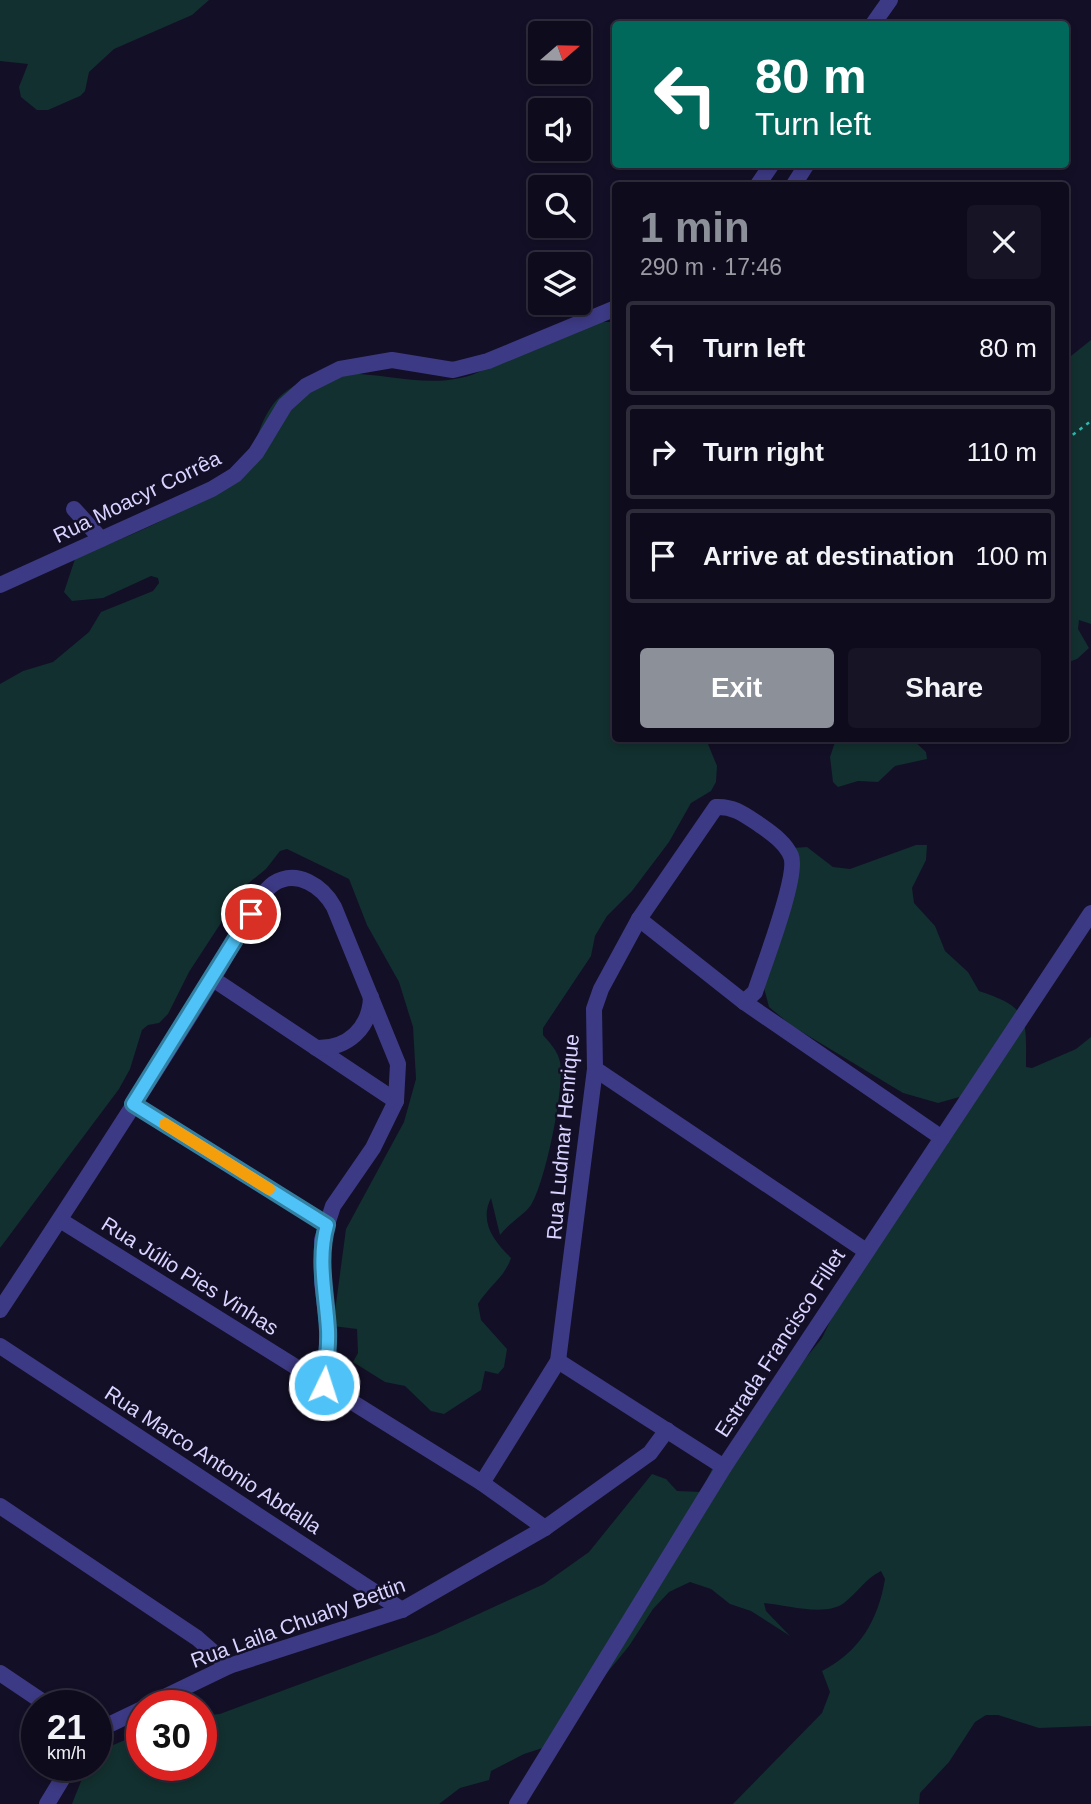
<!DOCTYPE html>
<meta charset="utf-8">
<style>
:root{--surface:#0e0b1c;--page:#171425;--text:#f1f3f6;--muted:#9b9ba3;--line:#2e2b3b;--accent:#8c9099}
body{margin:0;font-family:Helvetica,sans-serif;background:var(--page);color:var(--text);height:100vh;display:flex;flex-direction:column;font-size:26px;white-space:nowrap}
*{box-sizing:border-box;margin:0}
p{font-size:23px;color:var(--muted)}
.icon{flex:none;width:38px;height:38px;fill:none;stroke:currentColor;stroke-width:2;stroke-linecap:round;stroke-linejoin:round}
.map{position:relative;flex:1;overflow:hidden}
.details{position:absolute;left:612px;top:182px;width:457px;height:560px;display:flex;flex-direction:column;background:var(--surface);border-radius:7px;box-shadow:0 4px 10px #0003,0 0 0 2px var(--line)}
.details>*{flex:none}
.hud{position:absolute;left:612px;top:21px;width:457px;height:147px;border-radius:7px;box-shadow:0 4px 10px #0003,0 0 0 2px var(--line);background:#00695c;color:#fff;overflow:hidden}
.needle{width:46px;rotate:70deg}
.controls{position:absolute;left:528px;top:21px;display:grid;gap:14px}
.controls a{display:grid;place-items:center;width:63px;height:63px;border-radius:7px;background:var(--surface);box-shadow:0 4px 10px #0003,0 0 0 2px var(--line);font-size:35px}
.speed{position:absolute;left:21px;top:1690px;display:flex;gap:14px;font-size:35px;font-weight:700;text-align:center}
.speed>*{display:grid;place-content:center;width:91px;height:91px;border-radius:50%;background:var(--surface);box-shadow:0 4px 10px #0003,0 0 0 2px var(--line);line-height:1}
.speed small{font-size:18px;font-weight:400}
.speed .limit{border:10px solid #d22;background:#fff;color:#111}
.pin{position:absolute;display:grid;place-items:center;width:60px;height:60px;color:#fff;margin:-30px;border:4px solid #fff;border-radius:50%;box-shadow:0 2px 7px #0007}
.me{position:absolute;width:77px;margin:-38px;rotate:4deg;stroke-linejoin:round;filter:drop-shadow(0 0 5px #0008)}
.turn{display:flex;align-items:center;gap:24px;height:147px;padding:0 28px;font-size:32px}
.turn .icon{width:91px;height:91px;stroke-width:2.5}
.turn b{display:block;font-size:49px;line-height:60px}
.round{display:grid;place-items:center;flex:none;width:74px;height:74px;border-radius:7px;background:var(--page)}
.head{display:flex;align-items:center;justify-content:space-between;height:119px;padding:0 28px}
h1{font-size:42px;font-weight:700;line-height:52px;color:var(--accent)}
.cta{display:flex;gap:14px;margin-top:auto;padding:14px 28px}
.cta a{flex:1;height:80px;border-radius:7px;background:var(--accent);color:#fff;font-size:28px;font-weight:700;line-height:80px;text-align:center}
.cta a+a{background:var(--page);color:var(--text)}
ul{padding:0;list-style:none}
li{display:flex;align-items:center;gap:21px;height:94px;margin:0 14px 10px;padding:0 14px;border:4px solid var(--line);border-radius:7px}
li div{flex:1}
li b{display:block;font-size:26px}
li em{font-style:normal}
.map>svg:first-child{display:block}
.green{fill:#12302f}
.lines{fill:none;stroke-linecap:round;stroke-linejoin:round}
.path{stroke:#2fb8b0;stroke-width:2.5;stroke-dasharray:3.5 5;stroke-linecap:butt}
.minor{stroke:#3d3a85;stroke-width:16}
.route-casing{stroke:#337fa1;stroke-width:18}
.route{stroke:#4fc3f7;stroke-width:12}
.slow{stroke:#f59e0b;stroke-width:12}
.labels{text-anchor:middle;stroke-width:5;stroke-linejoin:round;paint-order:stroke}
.street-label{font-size:21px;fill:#d9d4ff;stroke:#130f26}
</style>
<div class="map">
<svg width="1091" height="1804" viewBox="0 0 1091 1804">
<rect width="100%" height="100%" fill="#130f26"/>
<g class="green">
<path d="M0 0H209L192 15 114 49 89 72 85 91 80 96 48 110H37L21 97 19 87 28 64 0 61Z"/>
<path d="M591 322H616V738L706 739 717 766 716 782 711 791 691 803 669 842 632 891 607 916 595 936 591 956 543 1028V1035C550 1043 558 1051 560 1062 565 1087 545 1184 531 1205 524 1215 510 1222 500 1235L491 1198C479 1222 494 1241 511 1258 505 1277 488 1287 478 1304L481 1320 507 1349 504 1367 498 1374 485 1371 481 1390 444 1414 431 1411 405 1386 385 1382 353 1362 358 1353 357 1329 333 1326 346 1229 404 1122 416 1079 413 1027 399 982 367 925 349 879 287 849 280 851 266 869 245 886 189 972 168 1014 159 1023 148 1025 142 1030 130 1069 119 1089 0 1248V684L23 671 53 662 89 632 101 612 153 591 159 583 158 578 151 576 103 598 72 601 64 592 75 559C134 532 203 510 248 460 252 455 253 447 256 441 264 415 274 396 298 384 348 358 408 390 460 378 485 373 504 357 526 346 547 336 570 330 591 322Z"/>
<path d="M1091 340V624L1079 620 1078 629 1089 648 1077 659 1066 663V360Z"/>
<path d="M912 739 926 752 927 759 895 766 878 782 858 781 838 787 833 782 830 757 836 739Z"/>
<path d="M916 845H927L926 860 912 888 914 903 935 926 945 951 968 972 979 991C1030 1008 1026 1017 1026 1067L1032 1068 1076 1049 1091 1037V1726L1039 1728 998 1715H986L975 1722 949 1762 920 1793 919 1804H733L822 1713 830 1692 822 1671C859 1652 878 1621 885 1579L881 1571C865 1579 858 1592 844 1603 825 1617 787 1605 764 1603L766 1611 790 1636 751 1611 730 1604 711 1589 690 1582 669 1592 653 1609 629 1646 584 1701 555 1744 524 1754 491 1771 489 1780 460 1788 439 1804H72L87 1766H96V1752L135 1736 140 1722 142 1766H201V1716L220 1714 435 1634 544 1584 589 1552 652 1474 666 1479 677 1491 701 1492 713 1467 736 1444 822 1338 844 1293 963 1096 938 1103 903 1093 792 1026 769 1007 764 988 793 848 807 847 833 867 850 869Z"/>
</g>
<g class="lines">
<path class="path" d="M1066 440 1091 421"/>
<g class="minor">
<path d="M873 24 890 0"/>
<path d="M757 186 772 164"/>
<path d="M793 186 807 164"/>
<path d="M74 509 101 539"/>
<path d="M0 585 212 489 235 475 256 453 285 405 306 386 340 369 392 360 453 370 488 361 616 308"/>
<path d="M639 919 744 1002 942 1138"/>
<path d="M213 979 396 1101"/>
<path d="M316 1048C348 1049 370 1028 371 997"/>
<path d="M595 1069 866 1251"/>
<path d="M133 1104 327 1225"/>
<path d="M60 1220 482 1483 545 1528"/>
<path d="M0 1310C72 1201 145 1090 213 978 227 957 255 897 273 884 297 868 323 887 334 907L398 1064 396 1101 373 1148 333 1206 322 1240V1282L328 1331 324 1385"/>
<path d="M0 1346 402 1610"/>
<path d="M558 1361 724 1467"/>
<path d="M482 1483 558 1361 595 1069 594 1009 601 989 639 919 716 807C734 806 745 815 760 825 771 833 785 842 791 856 799 875 763 967 755 992L744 1002"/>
<path d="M0 1506 197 1638 229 1666"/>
<path d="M0 1673 49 1706"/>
<path d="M146 1706 229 1666 402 1610 545 1528 650 1453 667 1430"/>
<path d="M96 1731 142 1709"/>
<path d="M47 1804 70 1766"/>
<path d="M517 1804 724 1467 1091 913"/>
</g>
</g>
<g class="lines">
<defs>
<path id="route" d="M251 914 133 1104 327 1225C317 1260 326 1294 328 1330 329 1348 326 1367 324 1385"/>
</defs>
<use href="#route" class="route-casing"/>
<use href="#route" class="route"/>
<path class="slow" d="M165 1124 269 1189"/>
</g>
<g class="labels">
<g class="street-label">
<text transform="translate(137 497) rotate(-26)" y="7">Rua Moacyr Corrêa</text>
<text transform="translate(563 1137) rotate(-85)" y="7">Rua Ludmar Henrique</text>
<text transform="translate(190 1276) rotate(32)" y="7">Rua Júlio Pies Vinhas</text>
<text transform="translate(780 1343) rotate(-57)" y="7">Estrada Francisco Fillet</text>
<text transform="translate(213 1460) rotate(33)" y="7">Rua Marco Antonio Abdalla</text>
<text transform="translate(298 1623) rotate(-20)" y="7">Rua Laila Chuahy Bettin</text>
</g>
</g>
</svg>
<div class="controls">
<a><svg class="needle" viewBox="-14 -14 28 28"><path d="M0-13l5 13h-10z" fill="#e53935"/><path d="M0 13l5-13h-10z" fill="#9b9ba3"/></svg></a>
<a><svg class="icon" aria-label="sound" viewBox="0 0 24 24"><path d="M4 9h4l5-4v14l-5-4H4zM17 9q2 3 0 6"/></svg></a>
<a><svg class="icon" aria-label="search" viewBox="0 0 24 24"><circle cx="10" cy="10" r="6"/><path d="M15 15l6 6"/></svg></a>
<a><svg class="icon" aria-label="layers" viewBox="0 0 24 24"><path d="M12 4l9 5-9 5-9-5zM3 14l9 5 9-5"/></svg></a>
</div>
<div class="speed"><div>21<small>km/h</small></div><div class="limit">30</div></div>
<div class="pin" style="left:251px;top:914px;background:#d93025"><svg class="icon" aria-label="arrive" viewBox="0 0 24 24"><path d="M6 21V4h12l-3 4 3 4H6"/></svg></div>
<svg class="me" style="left:324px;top:1385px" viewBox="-20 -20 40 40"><circle r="17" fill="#4fc3f7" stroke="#fff" stroke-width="3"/><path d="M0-11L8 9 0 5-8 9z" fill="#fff"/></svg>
<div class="hud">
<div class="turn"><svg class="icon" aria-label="left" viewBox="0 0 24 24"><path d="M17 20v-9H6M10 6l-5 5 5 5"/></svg><div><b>80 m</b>Turn left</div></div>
</div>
<section class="details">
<div class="head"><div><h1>1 min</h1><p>290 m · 17:46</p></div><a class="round"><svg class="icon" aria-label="close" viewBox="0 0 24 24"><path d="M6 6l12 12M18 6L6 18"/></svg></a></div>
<ul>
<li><svg class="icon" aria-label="left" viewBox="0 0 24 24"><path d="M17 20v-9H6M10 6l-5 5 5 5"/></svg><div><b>Turn left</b></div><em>80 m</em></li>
<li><svg class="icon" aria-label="right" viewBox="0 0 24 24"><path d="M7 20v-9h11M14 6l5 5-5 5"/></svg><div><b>Turn right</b></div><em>110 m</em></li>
<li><svg class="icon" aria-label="arrive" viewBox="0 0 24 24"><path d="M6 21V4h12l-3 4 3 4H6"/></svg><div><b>Arrive at destination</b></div><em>100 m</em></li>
</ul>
<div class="cta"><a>Exit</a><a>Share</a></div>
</section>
</div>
